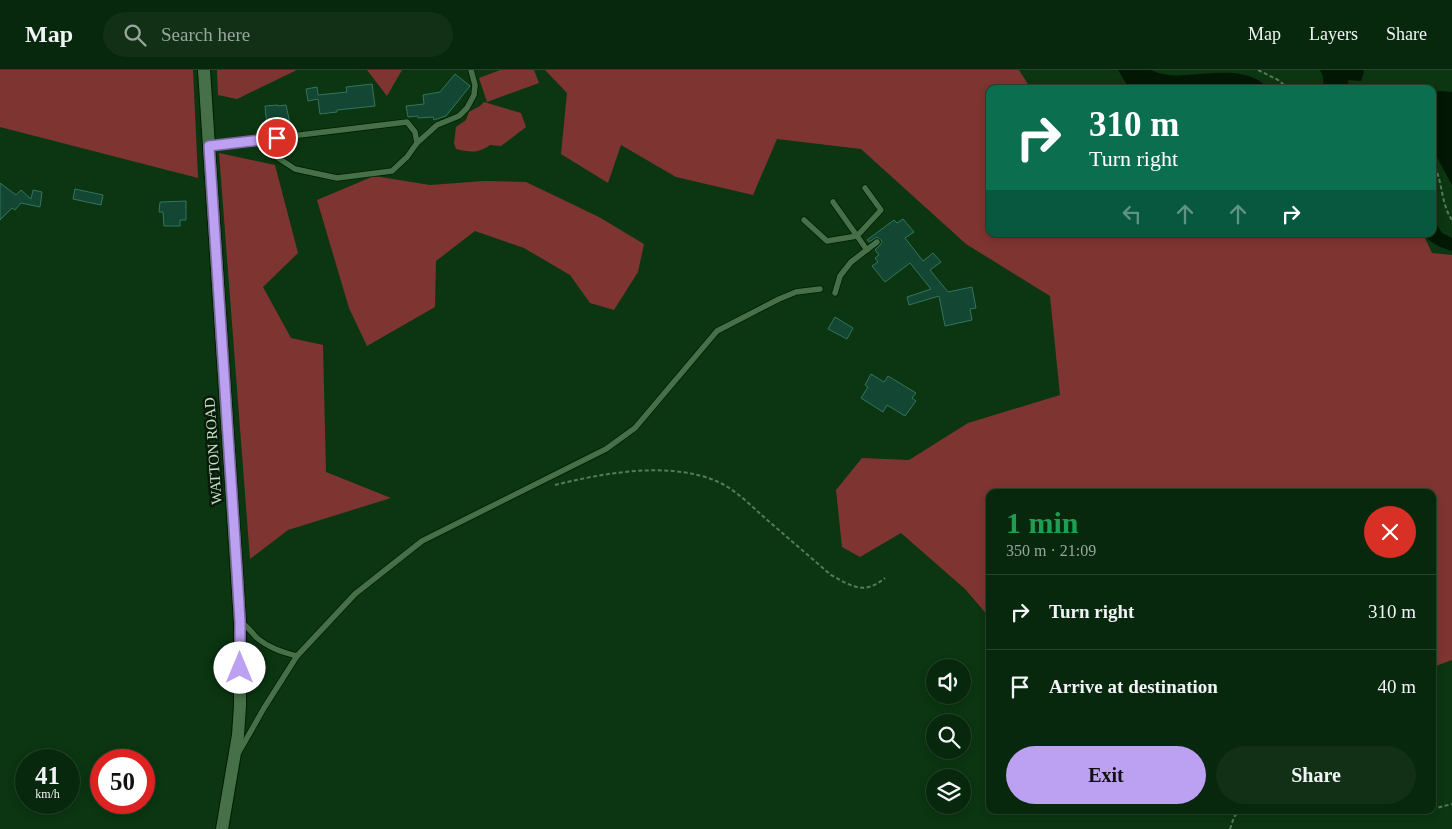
<!DOCTYPE html>
<meta charset="utf-8">
<style>
:root{--surface:#08280d;--page:#113016;--text:#f1f3f6;--muted:#98a69d;--line:#29442e;--accent:#bca0f2}
body{margin:0;font-family:"Times New Roman",serif;background:var(--page);color:var(--text);height:100vh;display:flex;flex-direction:column;font-size:19px;white-space:nowrap}
*{box-sizing:border-box;margin:0}
p{font-size:16px;color:var(--muted)}
.icon{flex:none;width:28px;height:28px;fill:none;stroke:currentColor;stroke-width:2;stroke-linecap:round;stroke-linejoin:round}
.map{position:relative;flex:1;overflow:hidden}
.drawer{position:absolute;left:986px;top:419px;width:450px;height:325px;display:flex;flex-direction:column;background:var(--surface);border-radius:10px;box-shadow:0 2px 8px #0003,0 0 0 1px var(--line)}
.drawer>*{flex:none}
.top-card{position:absolute;left:986px;top:15px;width:450px;height:152px;border-radius:10px;box-shadow:0 2px 8px #0003,0 0 0 1px var(--line);background:#0b6e4f;color:#fff;overflow:hidden}
.buttons{position:absolute;left:926px;top:589px;display:grid;gap:10px}
.buttons a{display:grid;place-items:center;width:45px;height:45px;border-radius:50%;background:var(--surface);box-shadow:0 2px 8px #0003,0 0 0 1px var(--line);font-size:25px}
.speed{position:absolute;left:15px;top:679px;display:flex;gap:10px;font-size:25px;font-weight:700;text-align:center}
.speed>*{display:grid;place-content:center;width:65px;height:65px;border-radius:50%;background:var(--surface);box-shadow:0 2px 8px #0003,0 0 0 1px var(--line);line-height:1}
.speed small{font-size:12px;font-weight:400}
.speed .limit{border:8px solid #d22;background:#fff;color:#111}
.pin{position:absolute;display:grid;place-items:center;width:42px;height:42px;color:#fff;margin:-21px;border:2px solid #fff;border-radius:50%;box-shadow:0 1px 5px #0007}
.me{position:absolute;width:55px;margin:-28px;rotate:0deg;stroke-linejoin:round;filter:drop-shadow(0 0 4px #0008)}
.turn{display:flex;align-items:center;gap:18px;height:105px;padding:0 20px;font-size:22px}
.turn .icon{width:65px;height:65px;stroke-width:2.5}
.turn b{display:block;font-size:35px;line-height:42px}
.lanes{display:flex;align-items:center;height:48px;padding:0 20px;background:#0003;justify-content:center;gap:25px;direction:ltr}
.lanes .off{opacity:.35}
.round{display:grid;place-items:center;flex:none;width:52px;height:52px;border-radius:26px;background:var(--page)}
.summary{display:flex;align-items:center;justify-content:space-between;height:85px;padding:0 20px}
h1{font-size:30px;font-weight:700;line-height:38px;color:#1e9e55}
.action{display:flex;gap:10px;margin-top:auto;padding:10px 20px}
.action a{flex:1;height:58px;border-radius:30px;background:var(--accent);color:#111;font-size:20px;font-weight:700;line-height:58px;text-align:center}
.action a+a{background:var(--page);color:var(--text)}
ul{padding:0;list-style:none}
li{display:flex;align-items:center;gap:15px;height:75px;padding:0 20px;border-top:1px solid var(--line)}
li div{flex:1}
li b{display:block;font-size:19px}
li em{font-style:normal}
header{display:flex;align-items:center;gap:30px;box-sizing:border-box;height:70px;padding:0 25px;background:var(--surface);border-bottom:1px solid var(--line)}
header strong{font-size:24px}
nav{display:flex;gap:28px;margin-inline-start:auto;font-size:18px}
.search{width:350px;height:45px;background:var(--page);display:flex;align-items:center;gap:12px;box-sizing:border-box;padding:0 18px;border-radius:28px;color:var(--muted);font-size:19px}
.map>svg:first-child{display:block}
.green{fill:#7e3531}
.water{fill:#021804}
.lines{fill:none;stroke-linecap:round;stroke-linejoin:round}
.river{stroke:#021804;stroke-width:20}
.building{fill:#134734;stroke:#33755b}
.service-casing{stroke:#001c02;stroke-width:7}
.secondary-casing{stroke:#001c02;stroke-width:14}
.path{stroke:#577a5b;stroke-width:2;stroke-dasharray:4 2.5;stroke-linecap:butt}
.service{stroke:#467048;stroke-width:5.5}
.secondary{stroke:#467048;stroke-width:12}
.route-casing{stroke:#7a689d;stroke-width:12}
.route{stroke:#bca0f2;stroke-width:9}
.labels{text-anchor:middle;stroke-width:5;stroke-linejoin:round;paint-order:stroke}
.street-label{font-size:15px;fill:#cae1cb;stroke:#081a09}
</style>
<header>
<strong>Map</strong>
<div class="search"><svg class="icon" aria-label="search" viewBox="0 0 24 24"><circle cx="10" cy="10" r="6"/><path d="M15 15l6 6"/></svg>Search here</div>
<nav><a>Map</a><a>Layers</a><a>Share</a></nav>
</header>
<div class="map">
<svg width="1452" height="759" viewBox="0 0 1452 759">
<rect width="100%" height="100%" fill="#0b3611"/>
<g class="green">
<path d="M0 0H193L198 108 0 57Z"/>
<path d="M217 0H297L237 29 218 25Z"/>
<path d="M367 0H402L387 26Z"/>
<path d="M500 0H534L539 13 487 32 479 8Z"/>
<path d="M545 0H1019L1031 19H990V164H1423L1432 183 1452 185V590L1433 597 1432 422H990V548L965 519 901 463 860 487 842 477 836 420 862 388 909 390 968 353 1060 325 1050 226 966 174 861 79 777 69 753 125 676 107 621 75 608 113 561 84 567 23Z"/>
<path d="M484 32 521 43 526 57 501 76 490 75C478 84 469 82 456 79L454 73 456 57 466 50 469 42 480 36Z"/>
<path d="M219 83 275 95 298 183 263 217 291 268 323 275 326 402 391 428 288 460 250 489Z"/>
<path d="M374 106 430 115 484 111 526 112 599 147 644 174 638 202 614 240 590 233 570 205 524 178 475 161 436 191 435 237 367 276 349 238 317 130Z"/>
</g>
<g class="water">
<path d="M1118 0H1136L1149 13 1205 7 1220 8 1251 19H1125L1127 15Z"/>
<path d="M1320 0H1363L1364 2 1361 11 1348 10V19H1324L1323 7Z"/>
<path d="M1441 21 1452 22V115L1433 80V22Z"/>
<path d="M1433 149 1442 163 1452 168V181C1441 178 1430 173 1424 164H1432Z"/>
</g>
<g class="lines">
<path class="river" d="M1134 0C1168 33 1218 0 1254 19"/>
</g>
<g class="building">
<path d="M455 4 470 16 446 46 434 50 433 47 418 48V46L408 47 406 36 424 34 423 25 440 22Z"/>
<path d="M372 14 375 36 337 40V42L320 44 318 29 308 31 306 19 317 17 318 25 347 22 346 17Z"/>
<path d="M278 35V36L286 35 291 58 273 62 267 57 265 36Z"/>
<path d="M0 113 16 125 21 120 31 129 33 120 42 122 40 137 21 133 15 140 12 138 0 150Z"/>
<path d="M75 119 103 125 101 135 73 129Z"/>
<path d="M186 131V150H180V156H164L163 142H159L160 132Z"/>
<path d="M903 149 914 162 905 168 923 191 933 183 941 192 930 200 948 222 972 217 976 238 970 239 972 250 945 256 939 226 909 235 907 227 931 219 910 193 885 212 872 196 878 192 875 188 879 185 875 180 880 175 882 171 877 167 869 172 867 170 894 150 897 153Z"/>
<path d="M835 247 853 258 847 269 828 259Z"/>
<path d="M871 304 884 312 888 306 916 323 912 328 916 331 905 346 887 335 883 342 861 328 868 317 865 315Z"/>
</g>
<g class="lines">
<defs>
<g id="service">
<path d="M417 73 437 55 459 46 467 38 474 25 475 15 471 0"/>
<path d="M209 76 407 52 415 62 417 73 407 87 392 101 337 108 295 99 266 80 259 70"/>
<path d="M833 132 867 180"/>
<path d="M804 150 827 171 857 166 881 140 865 118"/>
<path d="M835 223 840 206 851 192 877 172"/>
<path d="M240 552C248 556 251 562 257 568 269 578 282 582 297 586"/>
<path d="M239 682 264 638 297 586 355 524 422 471 606 379 635 358 717 261 779 229 796 222 820 219"/>
</g>
<path id="secondary" d="M204 0 240 552V636L238 665 222 759"/>
</defs>
<use href="#service" class="service-casing"/>
<use href="#secondary" class="secondary-casing"/>
<g class="path">
<path d="M1258 0 1278 10 1289 19"/>
<path d="M1432 91C1443 109 1440 132 1452 150"/>
<path d="M555 415C603 403 669 391 716 411 734 418 750 435 765 448 787 467 809 486 831 505 853 517 864 525 885 508"/>
<path d="M1432 739 1452 734"/>
<path d="M1397 740 1417 742 1427 740"/>
<path d="M1230 759 1234 747 1240 740"/>
</g>
<use href="#service" class="service"/>
<use href="#secondary" class="secondary"/>
</g>
<g class="lines">
<defs>
<path id="route" d="M240 598V552L237 502 209 76 277 68"/>
</defs>
<use href="#route" class="route-casing"/>
<use href="#route" class="route"/>
</g>
<g class="labels">
<g class="street-label">
<text transform="translate(213 381) rotate(-94)" y="5">WATTON ROAD</text>
</g>
</g>
</svg>
<div class="buttons">
<a><svg class="icon" aria-label="sound" viewBox="0 0 24 24"><path d="M4 9h4l5-4v14l-5-4H4zM17 9q2 3 0 6"/></svg></a>
<a><svg class="icon" aria-label="search" viewBox="0 0 24 24"><circle cx="10" cy="10" r="6"/><path d="M15 15l6 6"/></svg></a>
<a><svg class="icon" aria-label="layers" viewBox="0 0 24 24"><path d="M12 4l9 5-9 5-9-5zM3 14l9 5 9-5"/></svg></a>
</div>
<div class="speed"><div>41<small>km/h</small></div><div class="limit">50</div></div>
<div class="pin" style="left:277px;top:68px;background:#d93025"><svg class="icon" aria-label="arrive" viewBox="0 0 24 24"><path d="M6 21V4h12l-3 4 3 4H6"/></svg></div>
<svg class="me" style="left:240px;top:598px" viewBox="-20 -20 40 40"><circle r="19" fill="#fff"/><path d="M0-13L10 11 0 6-10 11z" fill="#bca0f2"/></svg>
<div class="top-card">
<div class="turn"><svg class="icon" aria-label="right" viewBox="0 0 24 24"><path d="M7 20v-9h11M14 6l5 5-5 5"/></svg><div><b>310 m</b>Turn right</div></div>
<div class="lanes"><svg class="icon off" aria-label="left" viewBox="0 0 24 24"><path d="M17 20v-9H6M10 6l-5 5 5 5"/></svg><svg class="icon off" aria-label="ahead" viewBox="0 0 24 24"><path d="M12 20V5M6 11l6-6 6 6"/></svg><svg class="icon off" aria-label="ahead" viewBox="0 0 24 24"><path d="M12 20V5M6 11l6-6 6 6"/></svg><svg class="icon" aria-label="right" viewBox="0 0 24 24"><path d="M7 20v-9h11M14 6l5 5-5 5"/></svg></div>
</div>
<section class="drawer">
<div class="summary"><div><h1>1 min</h1><p>350 m · 21:09</p></div><a class="round" style="background:#d93025;color:#fff"><svg class="icon" aria-label="close" viewBox="0 0 24 24"><path d="M6 6l12 12M18 6L6 18"/></svg></a></div>
<ul>
<li><svg class="icon" aria-label="right" viewBox="0 0 24 24"><path d="M7 20v-9h11M14 6l5 5-5 5"/></svg><div><b>Turn right</b></div><em>310 m</em></li>
<li><svg class="icon" aria-label="arrive" viewBox="0 0 24 24"><path d="M6 21V4h12l-3 4 3 4H6"/></svg><div><b>Arrive at destination</b></div><em>40 m</em></li>
</ul>
<div class="action"><a>Exit</a><a>Share</a></div>
</section>
</div>
